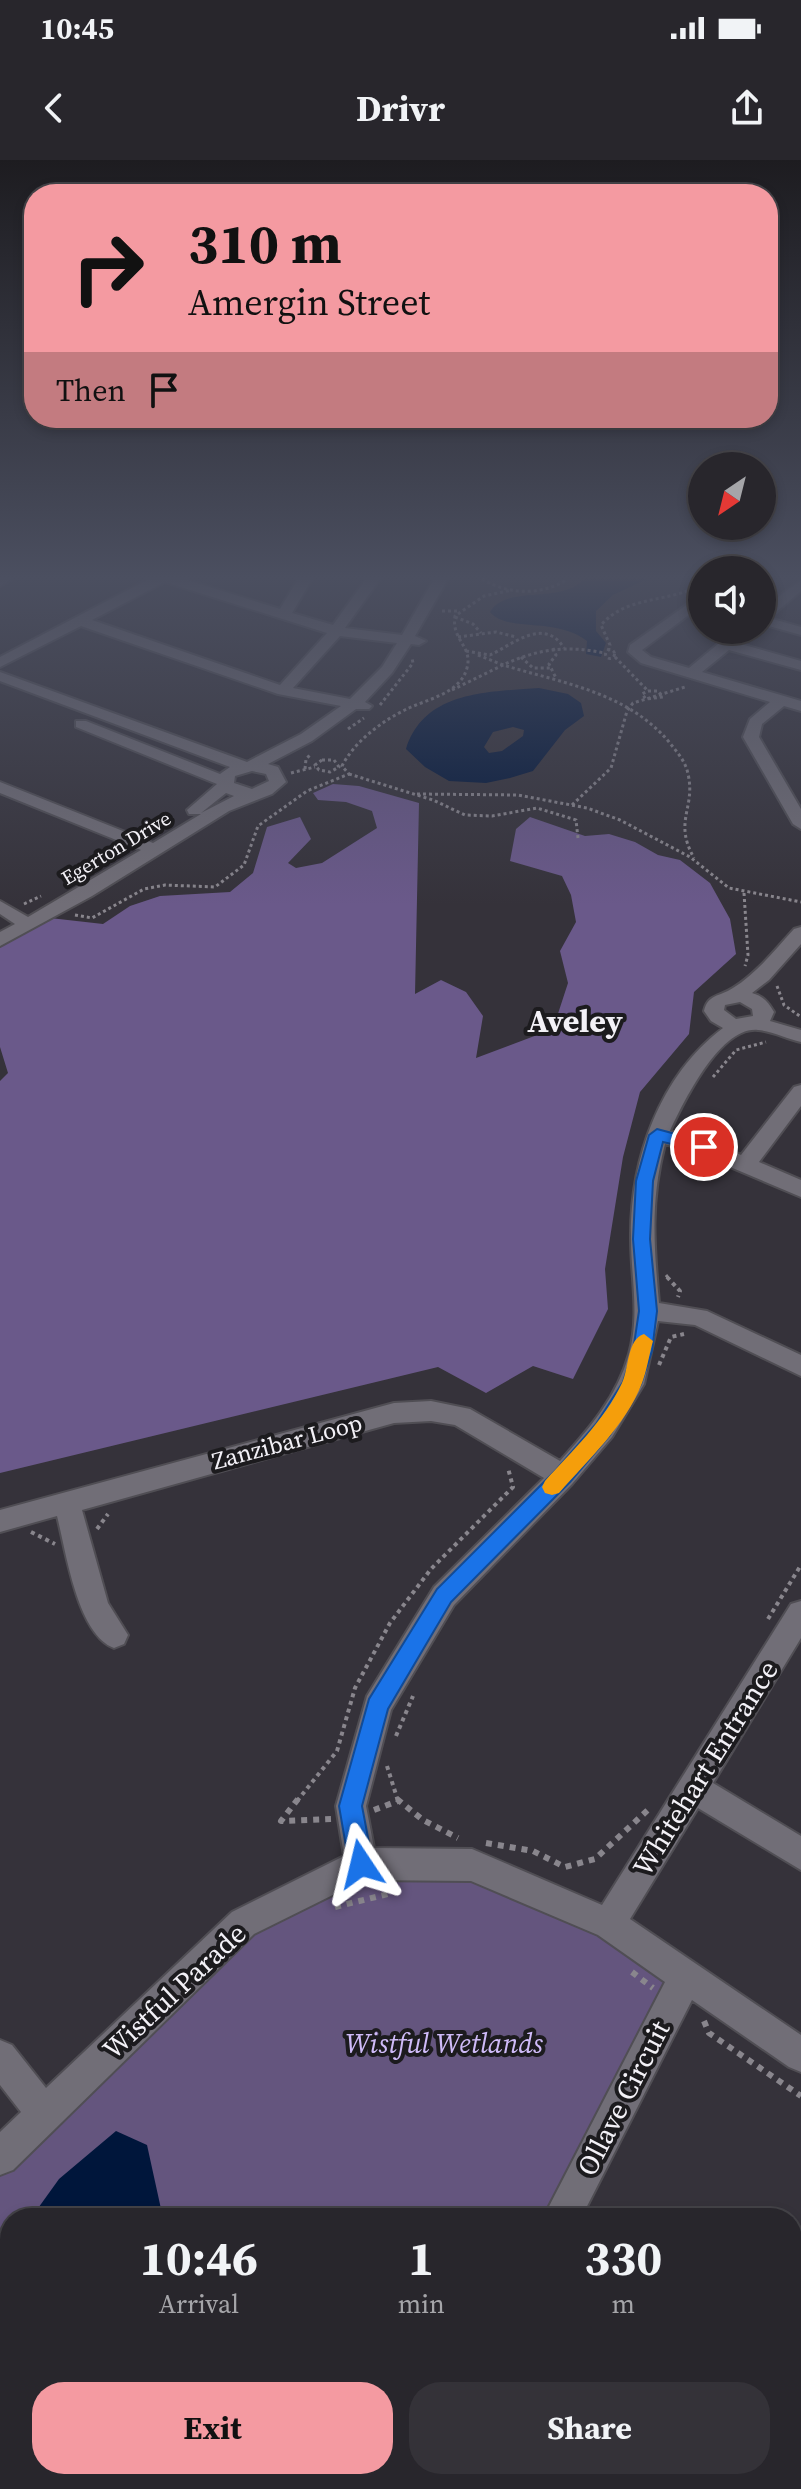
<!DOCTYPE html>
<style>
:root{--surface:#28262c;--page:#343238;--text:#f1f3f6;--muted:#a5a5a9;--line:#444348;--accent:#f49aa1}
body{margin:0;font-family:"Source Serif 4",serif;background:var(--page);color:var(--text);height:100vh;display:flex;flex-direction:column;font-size:30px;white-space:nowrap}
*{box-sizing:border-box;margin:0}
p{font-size:26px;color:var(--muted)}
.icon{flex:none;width:44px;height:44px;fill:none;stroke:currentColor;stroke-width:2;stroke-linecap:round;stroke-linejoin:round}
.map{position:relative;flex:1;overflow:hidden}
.details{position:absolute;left:0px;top:2048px;width:802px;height:282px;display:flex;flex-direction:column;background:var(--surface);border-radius:32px 32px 0 0;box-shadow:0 4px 12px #0003,0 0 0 2px var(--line)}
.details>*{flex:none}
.top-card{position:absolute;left:24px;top:24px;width:754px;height:244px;border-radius:32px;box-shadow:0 4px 12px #0003,0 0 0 2px var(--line);background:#f49aa1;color:#111;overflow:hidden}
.needle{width:52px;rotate:215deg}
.fabs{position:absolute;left:688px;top:292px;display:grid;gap:16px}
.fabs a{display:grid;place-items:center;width:88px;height:88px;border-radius:50%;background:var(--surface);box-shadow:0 4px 12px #0003,0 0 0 2px var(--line);font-size:40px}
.pin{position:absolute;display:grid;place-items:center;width:68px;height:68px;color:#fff;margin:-34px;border:4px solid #fff;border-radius:50%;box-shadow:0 2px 8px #0007}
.me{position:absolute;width:88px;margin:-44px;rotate:350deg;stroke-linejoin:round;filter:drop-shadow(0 0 6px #0008)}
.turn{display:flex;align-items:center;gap:28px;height:168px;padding:0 32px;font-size:36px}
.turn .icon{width:104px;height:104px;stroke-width:2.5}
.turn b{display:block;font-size:56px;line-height:68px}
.then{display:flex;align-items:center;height:76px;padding:0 32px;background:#0003;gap:16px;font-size:30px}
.eta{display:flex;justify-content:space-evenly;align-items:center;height:136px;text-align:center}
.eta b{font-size:48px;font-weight:700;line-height:56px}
.button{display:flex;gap:16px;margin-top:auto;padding:16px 32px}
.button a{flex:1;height:92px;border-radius:32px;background:var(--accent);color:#111;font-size:32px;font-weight:700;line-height:92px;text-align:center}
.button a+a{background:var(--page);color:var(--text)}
.status{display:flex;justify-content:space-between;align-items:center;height:56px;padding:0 40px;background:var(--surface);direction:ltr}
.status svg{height:22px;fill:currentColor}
header{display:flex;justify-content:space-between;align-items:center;height:104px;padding:0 32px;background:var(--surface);font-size:36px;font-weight:700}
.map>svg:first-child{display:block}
.green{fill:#64557e}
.forest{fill:#6a598a}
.water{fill:#00163b;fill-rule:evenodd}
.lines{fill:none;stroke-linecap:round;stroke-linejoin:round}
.minor-casing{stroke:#504e54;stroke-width:4}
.path-far2{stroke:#89868d;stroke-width:3;stroke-dasharray:3 3;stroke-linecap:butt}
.path-far1{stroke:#89868d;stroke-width:4;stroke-dasharray:4 4;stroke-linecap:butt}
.path{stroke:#89868d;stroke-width:6;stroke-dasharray:6 6;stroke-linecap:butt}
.minor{fill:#716e77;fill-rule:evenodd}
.route{fill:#1a73e8;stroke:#114b97;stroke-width:2}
.slow{fill:#f59e0b}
.labels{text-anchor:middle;stroke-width:8;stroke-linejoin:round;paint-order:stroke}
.far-street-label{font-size:20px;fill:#f3f1f7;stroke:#1c1b1e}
.street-label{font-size:24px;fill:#f3f1f7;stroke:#1c1b1e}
.near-street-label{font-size:28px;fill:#f3f1f7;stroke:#1c1b1e}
.near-park-label{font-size:28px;font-style:italic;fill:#cfbbf8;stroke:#1c1b1e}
.district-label{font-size:32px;font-weight:bold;fill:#f3f1f7;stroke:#1c1b1e}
</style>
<div class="status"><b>10:45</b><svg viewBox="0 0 49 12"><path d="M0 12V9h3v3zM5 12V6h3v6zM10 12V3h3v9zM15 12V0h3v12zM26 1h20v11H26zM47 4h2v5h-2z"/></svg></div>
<header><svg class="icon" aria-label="back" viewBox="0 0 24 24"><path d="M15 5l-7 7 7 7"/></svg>Drivr<svg class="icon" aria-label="share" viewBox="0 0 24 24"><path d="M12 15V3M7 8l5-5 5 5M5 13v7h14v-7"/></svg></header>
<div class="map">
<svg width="801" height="2329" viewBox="0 0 801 2329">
<rect width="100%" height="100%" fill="#35323a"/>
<path class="green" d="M475 1704 685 1817 560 2058H10V2320H423L418 2329H0V1995L245 1761 362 1715Z"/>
<path class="forest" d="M333 624 359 626 419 643 415 834 441 820 466 832 483 856 476 898 553 869 568 823 560 791 576 762 571 735 562 716 510 701 516 669 530 657 585 676 609 674 635 682 658 695 680 700 710 723 730 759 736 794 694 832 689 874 640 932 623 997 605 1109 608 1149 573 1219 533 1206 486 1233 438 1207 0 1313V921L8 913 0 887V784L50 758 103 764 130 746 160 736 230 732 253 713 267 667 300 657 311 679 288 703 296 708 322 703 377 668 372 651 346 642 318 640 313 633Z"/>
<g class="water">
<path d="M584 419H647L613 435 596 451V471L606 483 601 497 586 494 587 481C555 456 507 473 490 452 506 424 561 445 584 419Z"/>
<path d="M539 528 568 534 581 543 584 556 565 570 533 611 510 618 486 623 449 621 425 607 406 589C424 531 487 532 539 528ZM513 567 524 570 523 576 502 591 489 593 484 587 493 572Z"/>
<path d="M116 1971 147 1985 163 2058H31L59 2019Z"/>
<path d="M10 2088V2320H70L65 2329H0V2101Z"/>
</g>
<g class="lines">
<defs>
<g id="minor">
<path d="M0 419H12L0 426Z"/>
<path d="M149 419H184L280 449 298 419H312L292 453 333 465 366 419H380L345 468 402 475 434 419H448L415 476 426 481 419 485 411 484 392 513 365 542 372 546 369 549H356L312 581 268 604 278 607 286 622 272 634 229 651 92 736 0 786V772L15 764 0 754V741L28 757 141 690 0 633V622L153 683 201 654H189L187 650 217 624 76 567V561H86L220 614 230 607 0 521V512L247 602 301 574 341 546 278 534 81 466 0 507V497ZM165 422 327 473 280 525 92 460ZM340 476 397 483 382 507 350 539 293 528ZM252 611 266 614 269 621 252 629 234 623 235 616ZM226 633 234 636 201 653Z"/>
<path d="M801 420V431L769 458 801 467V475L762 464V449Z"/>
<path d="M702 434V445L642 490 651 497 689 508 735 470H751L737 483 801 501V510L729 490 702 512 801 541V551L784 546 762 564 759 577 801 649V669L793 664 743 577 750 559 770 542 641 503 628 492 630 485Z"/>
<path d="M801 767V784L769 820 752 833C763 836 768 842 774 852L770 861 801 870V882C787 879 772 871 758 870 720 866 683 943 670 971L712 982 741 995 794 927 801 925V946L759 1002 801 1020V1037L697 993 665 984C650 1041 654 1086 659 1143L707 1151 801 1195V1216L695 1165 658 1161 644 1224 612 1277 572 1324 454 1445 391 1550 366 1646 374 1688 472 1689 602 1745 791 1444 801 1441V1478L713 1623 801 1676V1710L698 1648 630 1759 801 1875V1912L789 1907 692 1840 581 2058H543L665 1822 598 1775 471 1721 363 1720 254 1774 13 2010 0 2015V1972L21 1952 0 1925V1880L12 1885 46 1928 232 1752 344 1696 336 1646 367 1536 434 1427 544 1318 455 1265 431 1261 394 1263 82 1350 108 1443 128 1475 124 1484 114 1488C77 1474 66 1391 57 1356L0 1372V1350L394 1243 431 1241 470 1249 560 1301C589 1269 617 1237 629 1194 640 1155 631 1118 631 1079 630 1000 659 916 723 868L711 861 704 851C708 834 719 837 733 828 757 813 775 790 794 769ZM740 842 752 849 753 856 736 859 724 850 725 845Z"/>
<path d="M403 2320H445L441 2329H400Z"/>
</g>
</defs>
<use href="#minor" class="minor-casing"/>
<g class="path-far2">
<path d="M482 419C509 435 541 436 568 419"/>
<path d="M442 451H459"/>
<path d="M455 457 473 464 481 473"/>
<path d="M458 477 496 472 516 477"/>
<path d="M553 488 556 495 549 504 556 518"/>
<circle cx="610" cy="494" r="4.5"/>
<path d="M466 491 490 495C512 485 544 456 564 488"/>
<path d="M608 491 610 485 601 465C624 439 656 442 687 431"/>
<path d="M478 495 503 505C537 489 568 485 604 493"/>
<path d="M521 497 533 508H550"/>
<path d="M615 497 648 531"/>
<path d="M452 530 503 505C562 523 627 532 669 582 677 592 686 602 688 614 696 648 673 661 694 698"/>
<path d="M648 531H658L663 537 646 539 642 534Z"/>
<path d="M380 545 413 503 412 498"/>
<path d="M348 569 364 558"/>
<path d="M322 600H334L339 607 330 612 319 610 315 605Z"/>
<path d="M305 609 306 599 311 594"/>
<path d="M291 613 315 607"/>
<path d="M349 614 433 640 465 655 492 656 537 648 576 660 578 678"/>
<path d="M417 634 518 635 587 648 620 660 690 697 729 728 801 742"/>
<path d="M572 645 611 608 627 551 633 543 685 527"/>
<path d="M744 733 748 795 745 806"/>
<path d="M24 744 41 736"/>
<path d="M75 755 92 758 144 729 165 725 215 727 244 705 258 666 307 631 349 614 342 606C354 582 383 560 407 549 427 539 460 534 467 508 473 486 451 480 455 456L484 436 512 430"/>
<path d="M777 826 784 845 801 857"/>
<path d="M713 917 736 890 766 882"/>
<path d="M666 1115 669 1119"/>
</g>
<g class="path-far1">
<path d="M667 1117 680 1131 678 1137"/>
<path d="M659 1205 671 1177 684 1174"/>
<path d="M97 1369 108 1354"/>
<path d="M31 1372 55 1384"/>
<path d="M768 1459 801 1405"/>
<path d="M396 1576 413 1536"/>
<path d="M387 1606 398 1641"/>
<path d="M297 1641 337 1591 355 1528 390 1463 431 1409 513 1327 508 1308"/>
</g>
<g class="path">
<path d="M298 1639 281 1661 331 1659"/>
<path d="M397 1639 423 1660 458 1678"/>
<path d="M374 1650 398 1641"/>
<path d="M486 1683 533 1691 565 1707 595 1699 651 1647"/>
<path d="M335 1747 396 1732"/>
<path d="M632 1812 653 1828"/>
<path d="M704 1861 709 1873 801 1936"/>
</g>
<use href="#minor" class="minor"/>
</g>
<linearGradient id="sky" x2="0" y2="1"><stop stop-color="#1d1c20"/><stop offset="0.56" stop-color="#4b4f60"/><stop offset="1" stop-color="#4b4f60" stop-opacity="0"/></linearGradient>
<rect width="801" height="745" fill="url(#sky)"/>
<path class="route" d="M657 969 709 983 712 987 704 992 663 982 653 1021 650 1079 657 1151 652 1191 641 1224 610 1275 570 1322 451 1442 388 1549 362 1646 373 1704 370 1712 361 1716 353 1712 349 1704 339 1646 369 1539 437 1429 556 1310 596 1264 623 1222 633 1191 639 1151 633 1079 636 1021 649 975Z"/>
<path class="slow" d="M644 1174 653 1181C649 1195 647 1210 642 1223 626 1265 588 1300 559 1333L552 1335 545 1333 542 1327 545 1321C572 1291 605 1260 622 1223 629 1209 627 1179 644 1174Z"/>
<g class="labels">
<g class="far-street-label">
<text transform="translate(116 688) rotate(-31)" y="7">Egerton Drive</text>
</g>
<g class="street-label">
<text transform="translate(287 1282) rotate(-15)" y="8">Zanzibar Loop</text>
</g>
<g class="near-street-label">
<text transform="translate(705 1608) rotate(-58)" y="10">Whitehart Entrance</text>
<text transform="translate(174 1831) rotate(-43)" y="10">Wistful Parade</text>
<text transform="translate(623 1938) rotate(-63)" y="10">Ollave Circuit</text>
</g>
<g class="near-park-label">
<text x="444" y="1893">Wistful Wetlands</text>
</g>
<g class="district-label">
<text x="575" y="872">Aveley</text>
</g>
</g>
</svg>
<div class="fabs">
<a><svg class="needle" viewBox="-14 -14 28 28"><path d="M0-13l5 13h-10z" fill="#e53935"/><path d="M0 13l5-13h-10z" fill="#a5a5a9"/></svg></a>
<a><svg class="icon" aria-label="sound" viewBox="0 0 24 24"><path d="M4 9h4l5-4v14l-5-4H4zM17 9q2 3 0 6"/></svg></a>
</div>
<div class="pin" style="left:704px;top:987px;background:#d93025"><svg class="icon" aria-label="arrive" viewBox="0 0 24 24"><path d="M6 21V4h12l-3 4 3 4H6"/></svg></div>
<svg class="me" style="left:361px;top:1704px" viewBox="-20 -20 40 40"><path d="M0-17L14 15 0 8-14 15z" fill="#1a73e8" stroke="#fff" stroke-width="4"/></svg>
<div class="top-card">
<div class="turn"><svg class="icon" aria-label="right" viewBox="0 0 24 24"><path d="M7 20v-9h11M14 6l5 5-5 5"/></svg><div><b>310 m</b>Amergin Street</div></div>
<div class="then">Then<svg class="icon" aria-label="arrive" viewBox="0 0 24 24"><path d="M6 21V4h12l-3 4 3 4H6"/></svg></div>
</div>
<section class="details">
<div class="eta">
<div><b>10:46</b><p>Arrival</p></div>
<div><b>1</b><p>min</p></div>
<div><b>330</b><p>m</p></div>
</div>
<div class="button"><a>Exit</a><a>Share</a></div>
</section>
</div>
